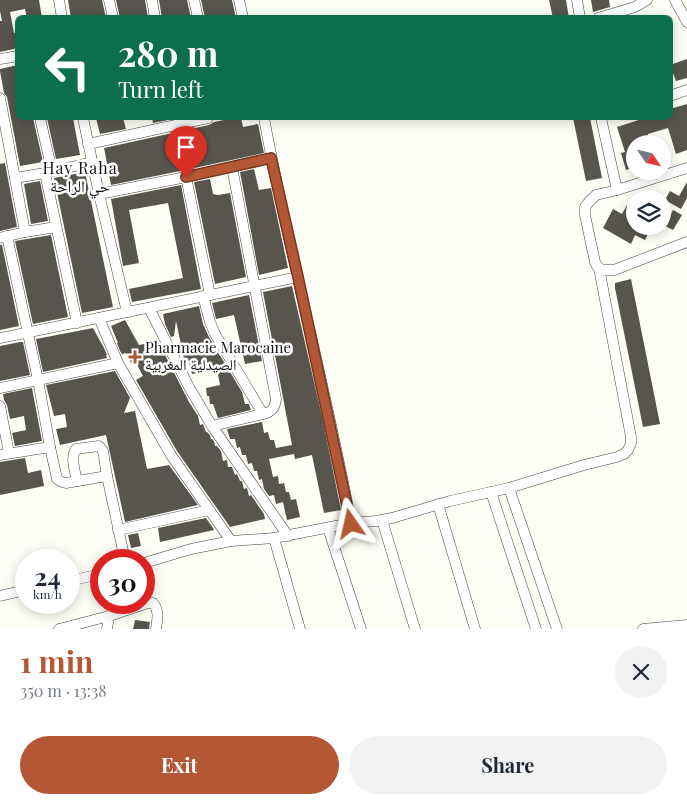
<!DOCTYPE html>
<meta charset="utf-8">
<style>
:root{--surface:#fff;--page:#f2f2f3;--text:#1f2937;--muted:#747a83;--accent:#b45735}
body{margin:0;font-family:"Playfair Display","Noto Naskh Arabic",serif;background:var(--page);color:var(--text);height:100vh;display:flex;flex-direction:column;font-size:19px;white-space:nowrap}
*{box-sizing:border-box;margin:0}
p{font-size:16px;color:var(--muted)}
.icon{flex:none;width:28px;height:28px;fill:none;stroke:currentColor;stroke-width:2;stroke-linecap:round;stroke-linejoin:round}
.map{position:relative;height:629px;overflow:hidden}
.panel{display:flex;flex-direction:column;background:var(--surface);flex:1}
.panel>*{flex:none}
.guide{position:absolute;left:15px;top:15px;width:658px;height:105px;border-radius:8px;box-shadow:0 2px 12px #0003;background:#0b6e4f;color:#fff;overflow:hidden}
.needle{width:32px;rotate:125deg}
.controls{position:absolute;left:626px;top:135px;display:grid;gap:10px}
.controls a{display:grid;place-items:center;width:45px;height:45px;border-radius:50%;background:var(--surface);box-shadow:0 2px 12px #0003;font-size:25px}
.speed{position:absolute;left:15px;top:549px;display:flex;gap:10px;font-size:25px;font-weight:700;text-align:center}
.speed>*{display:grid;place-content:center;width:65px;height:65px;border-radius:50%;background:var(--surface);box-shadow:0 2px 12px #0003;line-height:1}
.speed small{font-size:12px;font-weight:400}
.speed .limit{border:8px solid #d22;background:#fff;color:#111}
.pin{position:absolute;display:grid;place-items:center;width:42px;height:42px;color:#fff;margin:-51px -21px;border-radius:50% 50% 50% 0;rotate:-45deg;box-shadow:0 0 5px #0007}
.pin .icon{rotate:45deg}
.me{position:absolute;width:55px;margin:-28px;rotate:349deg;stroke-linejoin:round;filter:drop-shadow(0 0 4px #0008)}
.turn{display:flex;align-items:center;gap:18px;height:105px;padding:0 20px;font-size:22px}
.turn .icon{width:65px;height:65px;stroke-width:2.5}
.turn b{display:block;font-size:35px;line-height:42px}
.round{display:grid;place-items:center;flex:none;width:52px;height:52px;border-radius:26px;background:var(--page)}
.head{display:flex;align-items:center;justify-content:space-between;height:85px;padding:0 20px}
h1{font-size:30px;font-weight:700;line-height:38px;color:var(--accent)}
.primary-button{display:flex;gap:10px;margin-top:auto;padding:10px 20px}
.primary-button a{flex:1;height:58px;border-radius:30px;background:var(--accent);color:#fff;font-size:20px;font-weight:700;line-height:58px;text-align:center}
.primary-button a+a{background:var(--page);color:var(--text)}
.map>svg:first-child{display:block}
.building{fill:#58554e}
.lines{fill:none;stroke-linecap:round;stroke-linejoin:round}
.street-casing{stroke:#444;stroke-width:11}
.street{stroke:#fff;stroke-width:10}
.route-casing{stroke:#753922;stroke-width:12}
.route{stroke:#b45735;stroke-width:9}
.poi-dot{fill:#b45735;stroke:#fff;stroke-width:2}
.labels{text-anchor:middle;stroke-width:5;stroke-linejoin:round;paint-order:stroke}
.poi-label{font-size:15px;fill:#111;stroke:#fff;text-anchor:start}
.neighbourhood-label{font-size:16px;letter-spacing:1px;fill:#111;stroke:#fff}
</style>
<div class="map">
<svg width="687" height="629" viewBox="0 0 687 629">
<rect width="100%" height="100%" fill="#fdfef5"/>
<g class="building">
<path d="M0 0H39L42 18H27L25 9 10 12 14 33 18 32V48L0 52V21H2L0 11Z"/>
<path d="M68 0H102L106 18H71Z"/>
<path d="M116 0H145L148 18H120Z"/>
<path d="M159 0H187L191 18H162Z"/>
<path d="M201 0H232L236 18H205Z"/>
<path d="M549 0H566L569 18H553Z"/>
<path d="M591 0H609L610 7 593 12Z"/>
<path d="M687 59V78L676 81 670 65Z"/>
<path d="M18 65V118H33L43 162 20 166 7 97 4 93 0 71V69Z"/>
<path d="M687 104V150L676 154 668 128 648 134 651 144H635V167L626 170 621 153 625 152 617 127 645 118H670V109Z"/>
<path d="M47 118H73L80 155 56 159Z"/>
<path d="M96 118H123L126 129 100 134Z"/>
<path d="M152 118H178L153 123Z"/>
<path d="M234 118H241L243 127 258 124 264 153 185 170 111 185 104 148 209 125 214 122Z"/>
<path d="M573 118H590L602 178 586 181Z"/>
<path d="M5 163 17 227 0 231V164Z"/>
<path d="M254 169 259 190 271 188 288 268 259 275 240 172Z"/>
<path d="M85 172 113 307 82 313 54 178Z"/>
<path d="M210 179 213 194 218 195 230 193 246 277 215 284 194 182Z"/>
<path d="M40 181 48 221 31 224 24 184Z"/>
<path d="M687 182V198L681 209 665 200 670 191 679 196Z"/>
<path d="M181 185 201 289 132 302 129 289 183 278 168 203 129 210 139 263 123 266 111 199Z"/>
<path d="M627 205 635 209V226H652L645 240 635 235 631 244 603 228 613 209 622 214Z"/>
<path d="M673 210 682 215 673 230 665 226Z"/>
<path d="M51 235 68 317 33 324 15 241Z"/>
<path d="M0 245H2L19 326 0 330Z"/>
<path d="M631 279 660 424 643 427 615 288V283Z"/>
<path d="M292 286 323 421 341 510 324 513 312 455 295 459 294 454 269 459 273 477 278 476 279 484 284 483 286 492H289L291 500 296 499 300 517 287 520 283 502 276 504 274 495 269 496 264 489 262 479 259 480 257 471H254L252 463 248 464 246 455H242L240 447 237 448 235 439H230L227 429 262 422 264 433 268 432 270 440H274L276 448 292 445 263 292Z"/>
<path d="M249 295 262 361 245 364 234 315 216 319 212 303Z"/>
<path d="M199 306 203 324 209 337 242 392 245 404H249L251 410 218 418 213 404H210L209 396H207L206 388 220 385 217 369 192 374 188 358 184 359 176 321 174 336 171 337 165 324 163 314Z"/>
<path d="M125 320 139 345 158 341 189 402 198 416 200 425 203 424 206 432H207L210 435 211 439H212L214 441 215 446H217L221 451 223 461 227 460 228 467H232L235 475 237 474 240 481H242L244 489 247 488 249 496 251 495 264 514 265 519 230 527 177 451 136 380 143 376 135 361 131 363 126 353 122 354 120 351 117 343H118L111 326Z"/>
<path d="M93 328 104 348 107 355H106L107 358 43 372 36 339Z"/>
<path d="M20 342H23L30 375 0 381V346Z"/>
<path d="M115 371 130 398 124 413 135 411 147 469 169 465 198 505 125 522 106 435 60 445 56 429 67 427 65 414 54 416 46 385Z"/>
<path d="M32 388 42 441 15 446 12 433 26 430 24 416 10 419 7 405 4 400 3 394Z"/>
<path d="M25 458 28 473 41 470 44 486 0 495V462Z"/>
<path d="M206 518 213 528 214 530 160 542 158 528Z"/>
<path d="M138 533 141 546 131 548 128 535Z"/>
<path d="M135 620 150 622 149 629H133Z"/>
</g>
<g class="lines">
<defs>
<g id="street">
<path d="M59 0 62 18"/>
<path d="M109 0 113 18"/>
<path d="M152 0 155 18"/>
<path d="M194 0 198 18"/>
<path d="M239 0 243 18"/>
<path d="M577 0 580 18"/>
<path d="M675 0 687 22"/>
<path d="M598 18 635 7 647 0"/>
<path d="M0 59 18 56"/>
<path d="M670 96 687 90"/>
<path d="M0 98 25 232"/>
<path d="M40 118 52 171"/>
<path d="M83 118 99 194 127 312"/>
<path d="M601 118 617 190"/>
<path d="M88 144 208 118"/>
<path d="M687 168 617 190 596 195 588 203 585 207V215L595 262 597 266 602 270H614L687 242"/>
<path d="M45 173 77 323"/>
<path d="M186 177 210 295"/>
<path d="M15 178 45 173 93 162"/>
<path d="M99 194 186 177 271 158"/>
<path d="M7 236 38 380 50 447 57 479 62 482 66 483 107 476"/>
<path d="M0 238 25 232 56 227"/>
<path d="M203 296 210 322 215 334 263 414"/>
<path d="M149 308 189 387 212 426 288 536"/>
<path d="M99 318 118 363 171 455 231 541"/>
<path d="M0 338 298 277"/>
<path d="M0 388 118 363"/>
<path d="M0 406 9 453"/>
<path d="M212 426 267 413C273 410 275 407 276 399L232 167"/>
<path d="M0 455 50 447"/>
<path d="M77 481C75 472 70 456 76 449L99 446 103 451 107 476 125 560"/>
<path d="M509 488 557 629"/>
<path d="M491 492 536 629"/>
<path d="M438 504 475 629"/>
<path d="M382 520 415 629"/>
<path d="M351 523 376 521 392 518 450 501 509 488 584 465 617 457 624 454 628 450 631 443V437L599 268"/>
<path d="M328 528 361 629"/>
<path d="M118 530 209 510"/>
<path d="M274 538 300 629"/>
<path d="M144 563 191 549 231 541 274 538 351 523C326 387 289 254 264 118"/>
<path d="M69 581 101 574"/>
<path d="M0 596 26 590"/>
<path d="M59 629 109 616 148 603H153C160 611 157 620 156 629"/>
<path d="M107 629 109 616"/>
<path d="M643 629 687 625"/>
</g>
</defs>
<use href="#street" class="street-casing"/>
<use href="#street" class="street"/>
</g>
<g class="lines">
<defs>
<path id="route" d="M186 177 271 158 298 277 351 524"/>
</defs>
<use href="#route" class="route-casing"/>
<use href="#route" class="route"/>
</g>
<path class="poi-dot" d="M132.5 349.5h5v5h5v5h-5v5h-5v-5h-5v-5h5z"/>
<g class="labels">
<g class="poi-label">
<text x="145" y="353">Pharmacie Marocaine<tspan x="145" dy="17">الصيدلية المغربية</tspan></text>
</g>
<g class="neighbourhood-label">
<text x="80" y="174">Hay Raha<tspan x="80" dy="18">حي الراحة</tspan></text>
</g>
</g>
</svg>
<div class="controls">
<a><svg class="needle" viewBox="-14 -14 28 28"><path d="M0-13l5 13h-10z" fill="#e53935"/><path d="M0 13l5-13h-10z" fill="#747a83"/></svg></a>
<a><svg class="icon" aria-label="layers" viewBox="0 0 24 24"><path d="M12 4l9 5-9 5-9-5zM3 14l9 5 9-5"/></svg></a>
</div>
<div class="speed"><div>24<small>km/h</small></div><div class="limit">30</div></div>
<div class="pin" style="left:186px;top:177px;background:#d93025"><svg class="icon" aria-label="arrive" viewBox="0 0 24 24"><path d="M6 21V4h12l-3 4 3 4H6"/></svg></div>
<svg class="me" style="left:351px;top:524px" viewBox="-20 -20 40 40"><path d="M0-17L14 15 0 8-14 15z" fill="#b45735" stroke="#fff" stroke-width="4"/></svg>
<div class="guide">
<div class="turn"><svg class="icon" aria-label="left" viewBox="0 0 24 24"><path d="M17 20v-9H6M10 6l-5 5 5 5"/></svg><div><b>280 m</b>Turn left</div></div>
</div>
</div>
<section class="panel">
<div class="head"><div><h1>1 min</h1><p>350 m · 13:38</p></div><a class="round"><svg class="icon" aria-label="close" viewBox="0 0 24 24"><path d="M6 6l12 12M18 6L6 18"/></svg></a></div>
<div class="primary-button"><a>Exit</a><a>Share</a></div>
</section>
